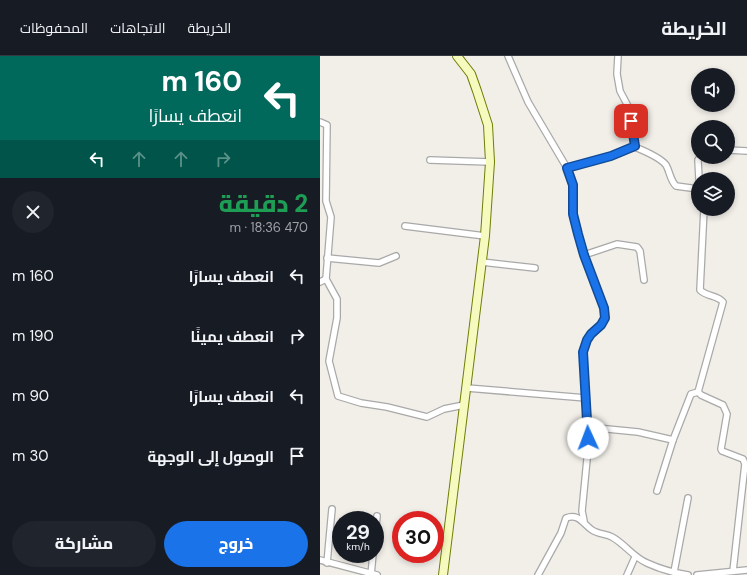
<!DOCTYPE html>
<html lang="ar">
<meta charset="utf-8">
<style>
:root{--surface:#171b24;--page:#20242c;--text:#f1f3f6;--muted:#9ea1a6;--line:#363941;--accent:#1a73e8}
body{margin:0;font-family:"DM Sans",Cairo,sans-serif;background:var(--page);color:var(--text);direction:rtl;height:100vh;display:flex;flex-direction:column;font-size:15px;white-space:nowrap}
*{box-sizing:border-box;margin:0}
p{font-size:13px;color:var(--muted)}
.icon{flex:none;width:22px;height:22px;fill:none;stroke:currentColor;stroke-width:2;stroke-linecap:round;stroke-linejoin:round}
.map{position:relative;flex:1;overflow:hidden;direction:ltr}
.side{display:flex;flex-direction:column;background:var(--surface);width:320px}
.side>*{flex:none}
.hud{background:#00695c;color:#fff;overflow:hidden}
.tools{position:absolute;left:371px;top:12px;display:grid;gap:8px}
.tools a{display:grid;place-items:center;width:44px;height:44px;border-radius:50%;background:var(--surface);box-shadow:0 2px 6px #0003;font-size:20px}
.speed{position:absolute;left:12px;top:455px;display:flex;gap:8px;font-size:20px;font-weight:700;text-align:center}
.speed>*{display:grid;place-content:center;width:52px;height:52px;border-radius:50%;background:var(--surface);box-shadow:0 2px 6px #0003;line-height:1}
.speed small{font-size:10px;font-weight:400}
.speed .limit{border:6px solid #d22;background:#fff;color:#111}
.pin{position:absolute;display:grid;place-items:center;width:34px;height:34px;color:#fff;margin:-17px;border-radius:8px;box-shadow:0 2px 6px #0006}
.me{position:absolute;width:44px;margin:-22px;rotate:358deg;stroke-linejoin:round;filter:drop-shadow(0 0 3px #0008)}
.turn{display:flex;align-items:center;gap:14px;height:84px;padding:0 12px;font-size:18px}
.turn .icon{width:52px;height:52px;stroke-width:2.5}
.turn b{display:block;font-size:28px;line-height:34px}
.lanes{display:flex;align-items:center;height:38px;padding:0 12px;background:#0003;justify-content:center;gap:20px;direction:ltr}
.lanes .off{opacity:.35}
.round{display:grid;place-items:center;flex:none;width:42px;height:42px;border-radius:21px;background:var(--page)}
.summary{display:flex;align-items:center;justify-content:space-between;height:68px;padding:0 12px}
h1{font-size:24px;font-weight:800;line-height:30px;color:#1e9e55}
.action{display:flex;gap:8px;margin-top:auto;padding:8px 12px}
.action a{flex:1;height:46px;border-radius:24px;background:var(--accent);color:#fff;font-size:16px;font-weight:800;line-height:46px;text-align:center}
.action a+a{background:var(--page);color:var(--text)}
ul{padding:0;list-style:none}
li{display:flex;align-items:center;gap:12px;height:60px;padding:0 12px}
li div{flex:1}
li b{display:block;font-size:15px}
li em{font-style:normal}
header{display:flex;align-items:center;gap:24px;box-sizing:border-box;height:56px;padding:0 20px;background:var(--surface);border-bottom:1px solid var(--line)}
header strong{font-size:19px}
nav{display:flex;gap:22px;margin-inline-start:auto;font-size:14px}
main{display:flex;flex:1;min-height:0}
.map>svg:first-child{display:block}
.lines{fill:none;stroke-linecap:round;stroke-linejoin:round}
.street-casing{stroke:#a9a9a9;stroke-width:8}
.secondary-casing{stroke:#707d05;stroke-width:10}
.street{stroke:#fff;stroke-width:5.5}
.secondary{stroke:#f7fabf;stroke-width:8}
.route-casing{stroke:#114b97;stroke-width:10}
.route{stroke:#1a73e8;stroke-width:7}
</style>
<header>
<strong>الخريطة</strong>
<nav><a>الخريطة</a><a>الاتجاهات</a><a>المحفوظات</a></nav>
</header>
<main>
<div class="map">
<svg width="427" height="519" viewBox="0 0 427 519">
<rect width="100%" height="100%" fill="#f2efe9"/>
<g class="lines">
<defs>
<g id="street">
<path d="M188 0 208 46 247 112 253 129V158L258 178 264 199 284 252 285 262 281 269 271 278 267 284 263 296 268 393 262 455 264 465"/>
<path d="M298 0 297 18 300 35 309 52 315 91C324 95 340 101 346 109 350 116 350 124 356 130L378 133"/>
<path d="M0 66 7 69 6 145 11 161 6 223 17 243V262L9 305 18 340 41 347 67 351 107 361 124 353 144 349"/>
<path d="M408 94 427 95"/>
<path d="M110 104 170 106"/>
<path d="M247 112 291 100 315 91"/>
<path d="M379 123 378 104 380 101"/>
<path d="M384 153 380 234C387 241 397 239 403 246L378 336 381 339 403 349 407 358 401 393 402 395 423 403 425 408 413 515"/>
<path d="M85 170 165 180"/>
<path d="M264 199 297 188 317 191 320 195 324 224"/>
<path d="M7 202 59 207 76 200"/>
<path d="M162 206 215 212"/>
<path d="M0 226 6 223"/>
<path d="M147 332 266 342"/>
<path d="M267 371 318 376 353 384"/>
<path d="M337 435 353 384 371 338 378 336"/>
<path d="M55 480 57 460"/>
<path d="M0 504 57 519"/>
<path d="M7 507 12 453"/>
<path d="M354 516 368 442"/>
<path d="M51 519 53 498"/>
<path d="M218 519 241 477 246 462C259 457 263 468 272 474 278 478 286 478 292 481 305 488 313 501 327 507 340 513 354 517 368 519"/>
<path d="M307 519 315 501"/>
<path d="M377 519 427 514"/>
</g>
<path id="secondary" d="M123 519 165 180 170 106 168 69 157 35 151 18 137 0"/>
</defs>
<use href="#street" class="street-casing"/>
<use href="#secondary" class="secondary-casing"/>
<use href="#street" class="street"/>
<use href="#secondary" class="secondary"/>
</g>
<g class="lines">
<defs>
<path id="route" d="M268 382 263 296 267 284 271 278 281 269 285 262 284 252 264 199 258 178 253 158V129L247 112 291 100 315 90 311 65"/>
</defs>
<use href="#route" class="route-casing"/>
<use href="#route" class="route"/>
</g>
</svg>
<div class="tools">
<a><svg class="icon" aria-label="sound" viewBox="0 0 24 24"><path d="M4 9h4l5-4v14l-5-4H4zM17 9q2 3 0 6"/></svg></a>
<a><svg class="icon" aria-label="search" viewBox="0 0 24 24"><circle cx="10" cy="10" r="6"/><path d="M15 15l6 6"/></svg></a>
<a><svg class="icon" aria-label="layers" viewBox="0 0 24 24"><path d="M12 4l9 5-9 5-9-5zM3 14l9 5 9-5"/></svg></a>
</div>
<div class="speed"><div>29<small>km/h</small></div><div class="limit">30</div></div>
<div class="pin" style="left:311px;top:65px;background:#d93025"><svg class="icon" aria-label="arrive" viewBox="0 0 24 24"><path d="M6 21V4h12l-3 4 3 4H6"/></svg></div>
<svg class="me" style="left:268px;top:382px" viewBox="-20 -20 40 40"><circle r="19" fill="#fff"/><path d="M0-13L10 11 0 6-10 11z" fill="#1a73e8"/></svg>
</div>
<section class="side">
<div class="hud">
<div class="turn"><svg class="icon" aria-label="left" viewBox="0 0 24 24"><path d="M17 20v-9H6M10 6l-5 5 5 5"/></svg><div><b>160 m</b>انعطف يسارًا</div></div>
<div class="lanes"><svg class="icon" aria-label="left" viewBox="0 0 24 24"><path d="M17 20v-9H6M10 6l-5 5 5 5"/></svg><svg class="icon off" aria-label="ahead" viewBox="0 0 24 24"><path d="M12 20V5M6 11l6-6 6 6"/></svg><svg class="icon off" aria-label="ahead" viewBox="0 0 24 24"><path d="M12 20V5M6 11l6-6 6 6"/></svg><svg class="icon off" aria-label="right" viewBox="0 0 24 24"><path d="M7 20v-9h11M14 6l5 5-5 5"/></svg></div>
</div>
<div class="summary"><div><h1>2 دقيقة</h1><p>470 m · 18:36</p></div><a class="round"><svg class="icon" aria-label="close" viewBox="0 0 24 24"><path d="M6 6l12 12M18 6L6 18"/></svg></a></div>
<ul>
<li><svg class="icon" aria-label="left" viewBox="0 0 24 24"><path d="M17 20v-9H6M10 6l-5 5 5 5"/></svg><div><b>انعطف يسارًا</b></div><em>160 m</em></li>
<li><svg class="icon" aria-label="right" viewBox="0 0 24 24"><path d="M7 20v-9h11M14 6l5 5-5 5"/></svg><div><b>انعطف يمينًا</b></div><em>190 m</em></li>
<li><svg class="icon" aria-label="left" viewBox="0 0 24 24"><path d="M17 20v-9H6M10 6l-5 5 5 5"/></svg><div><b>انعطف يسارًا</b></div><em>90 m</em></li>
<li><svg class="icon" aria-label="arrive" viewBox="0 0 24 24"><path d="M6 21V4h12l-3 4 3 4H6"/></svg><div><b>الوصول إلى الوجهة</b></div><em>30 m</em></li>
</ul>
<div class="action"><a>خروج</a><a>مشاركة</a></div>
</section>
</main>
